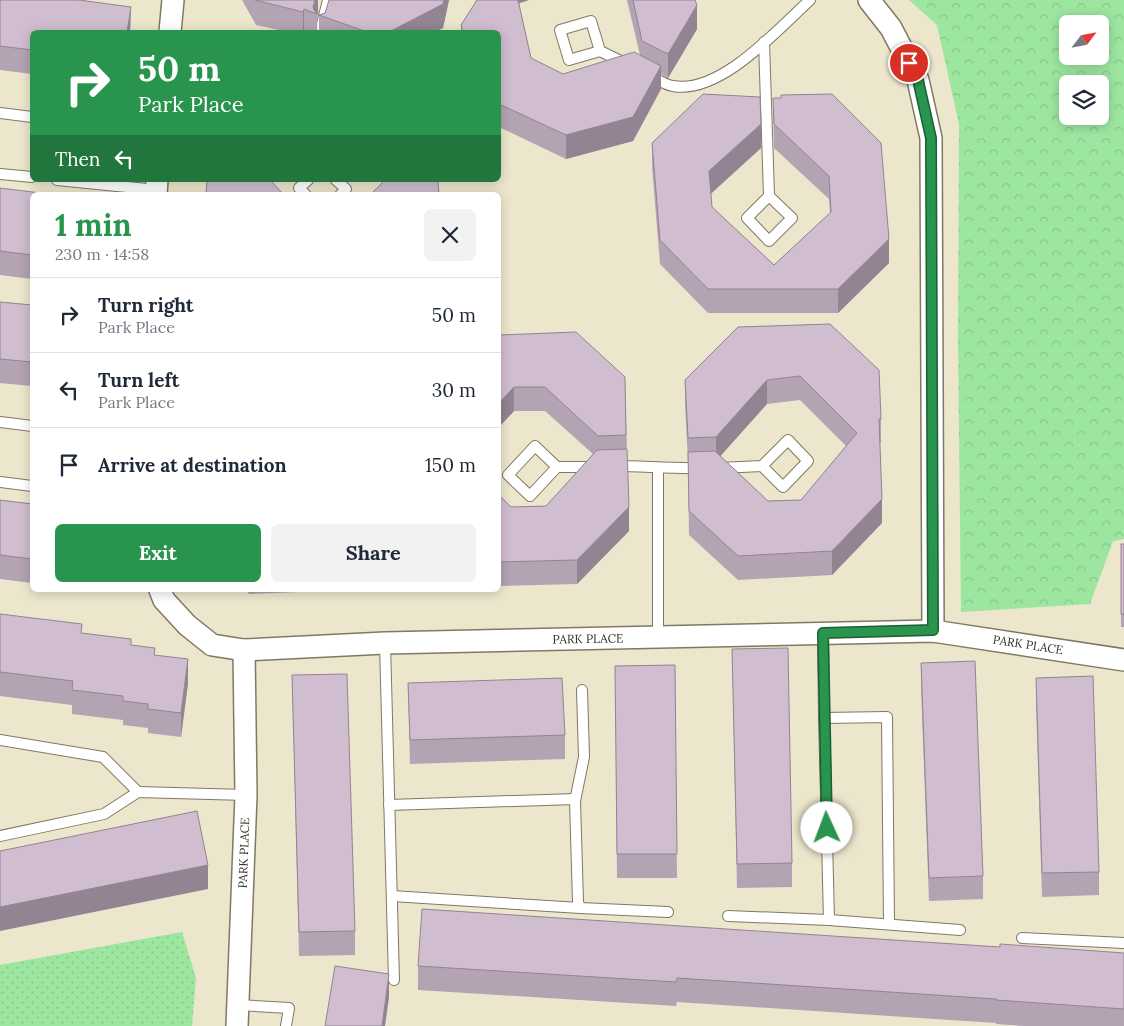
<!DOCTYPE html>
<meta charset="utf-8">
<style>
:root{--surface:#fff;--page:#f2f2f3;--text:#1f2937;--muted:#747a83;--line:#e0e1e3;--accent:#28944d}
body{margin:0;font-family:Lora,serif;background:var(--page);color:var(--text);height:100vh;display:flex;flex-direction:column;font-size:19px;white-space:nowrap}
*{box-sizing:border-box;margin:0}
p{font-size:16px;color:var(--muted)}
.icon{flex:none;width:28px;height:28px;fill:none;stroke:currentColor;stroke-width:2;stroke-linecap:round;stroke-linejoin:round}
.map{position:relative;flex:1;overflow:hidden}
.drawer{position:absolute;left:30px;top:192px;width:471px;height:400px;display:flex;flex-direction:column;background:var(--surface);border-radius:8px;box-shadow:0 2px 12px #0003}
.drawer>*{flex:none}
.hud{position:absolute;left:30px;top:30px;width:471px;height:152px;border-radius:8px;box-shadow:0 2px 12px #0003;background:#28944d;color:#fff;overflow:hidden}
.needle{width:32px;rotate:58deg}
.controls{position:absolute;left:1059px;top:15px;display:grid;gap:10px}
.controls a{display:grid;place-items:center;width:50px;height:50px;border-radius:8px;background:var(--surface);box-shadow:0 2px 12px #0003;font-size:25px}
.pin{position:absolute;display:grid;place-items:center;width:42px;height:42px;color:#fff;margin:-21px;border:2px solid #fff;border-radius:50%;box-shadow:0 1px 5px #0007}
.me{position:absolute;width:55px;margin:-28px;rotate:358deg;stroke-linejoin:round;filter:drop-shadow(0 0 4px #0008)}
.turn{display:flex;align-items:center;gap:18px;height:105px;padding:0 25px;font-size:22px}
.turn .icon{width:65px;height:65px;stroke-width:2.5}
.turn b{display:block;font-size:35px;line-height:42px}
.then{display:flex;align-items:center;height:48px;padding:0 25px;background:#0003;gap:10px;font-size:19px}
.round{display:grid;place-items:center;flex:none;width:52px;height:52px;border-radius:8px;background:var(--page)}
.headline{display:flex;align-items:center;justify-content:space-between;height:85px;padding:0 25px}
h1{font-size:30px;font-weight:700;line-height:38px;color:var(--accent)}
.cta{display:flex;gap:10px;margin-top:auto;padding:10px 25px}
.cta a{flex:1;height:58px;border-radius:8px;background:var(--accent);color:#fff;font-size:20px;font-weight:700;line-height:58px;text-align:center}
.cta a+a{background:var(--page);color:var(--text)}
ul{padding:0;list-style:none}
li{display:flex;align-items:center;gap:15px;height:75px;padding:0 25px;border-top:1px solid var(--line)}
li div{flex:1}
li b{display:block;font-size:19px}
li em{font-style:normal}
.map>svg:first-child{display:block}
.grass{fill:url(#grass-dots)}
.forest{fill:url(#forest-crowns);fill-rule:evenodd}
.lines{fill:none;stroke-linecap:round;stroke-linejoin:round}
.lane-casing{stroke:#7f7963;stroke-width:12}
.street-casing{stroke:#7f7963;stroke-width:24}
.lane{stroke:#fff;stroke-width:10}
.street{stroke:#fff;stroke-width:21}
.wall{fill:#b3a3b3;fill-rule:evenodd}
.shaded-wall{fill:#928492}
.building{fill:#d0bdd0;stroke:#928492}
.route-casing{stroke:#1a6032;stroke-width:12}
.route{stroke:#28944d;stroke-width:9}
.labels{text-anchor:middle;stroke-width:4.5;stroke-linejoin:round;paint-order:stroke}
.street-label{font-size:12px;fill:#333027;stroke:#fff}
</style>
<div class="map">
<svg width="1124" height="1026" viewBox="0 0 1124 1026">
<defs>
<pattern id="grass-dots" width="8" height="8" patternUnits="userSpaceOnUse" patternTransform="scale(1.25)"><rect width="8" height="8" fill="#9de6a0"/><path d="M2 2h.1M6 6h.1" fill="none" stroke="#88c68a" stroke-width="1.8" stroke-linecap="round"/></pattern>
<pattern id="forest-crowns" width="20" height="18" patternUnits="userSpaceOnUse" patternTransform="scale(1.25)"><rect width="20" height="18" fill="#9de6a0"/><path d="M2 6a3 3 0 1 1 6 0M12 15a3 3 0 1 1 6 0" fill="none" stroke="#88c68a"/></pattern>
</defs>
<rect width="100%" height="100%" fill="#ece6cd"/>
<path class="grass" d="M182 932 196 978 192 1026H0V965Z"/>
<path class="forest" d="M909 0H1124V539L1113 541 1090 604 961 612 958 342 959 124 937 25ZM1068 24H1100V56H1068ZM1068 84H1100V116H1068Z"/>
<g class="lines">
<defs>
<g id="lane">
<path d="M320 32 328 0"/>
<path d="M764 42 769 196 792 218 769 241 747 218 769 196"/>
<path d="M600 51 591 21 560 30 569 60 600 51 627 64"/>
<path d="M649 75C657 79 665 85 673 86 720 95 778 29 810 0"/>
<path d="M0 113 32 117"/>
<path d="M0 174 32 177"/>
<path d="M57 180 157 190"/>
<path d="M336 180 346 189 340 195"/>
<path d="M306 195 299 188 308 180"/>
<path d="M0 422 32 426"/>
<path d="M614 466C643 466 672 469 702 468"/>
<path d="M557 467 530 496 508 475 535 446 557 467H595"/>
<path d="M719 468 762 466 788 440 808 461 783 487 762 466"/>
<path d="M0 482 32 486"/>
<path d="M823 633 824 718 829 920"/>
<path d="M658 637V468"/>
<path d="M385 643 394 980"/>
<path d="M824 718 887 717 889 924"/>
<path d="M0 740 103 757 138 792"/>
<path d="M389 805 575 799"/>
<path d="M0 836 104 814 138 792 246 795"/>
<path d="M392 896 580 908 668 912"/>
<path d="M580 908 578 902 575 801 584 757 582 690"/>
<path d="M728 916 829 920 960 930"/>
<path d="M1022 938 1124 943"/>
<path d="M238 1005 289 1008 286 1026"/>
</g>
<g id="street">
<path d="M869 0 891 28 918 80 931 138 933 631"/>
<path d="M170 32 173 0"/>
<path d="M156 195 157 180"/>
<path d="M160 590 164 600 187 625 212 645 244 650 385 643 933 631 1124 660"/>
<path d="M237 1026 246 795 244 650"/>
</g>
</defs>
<use href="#lane" class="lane-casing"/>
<use href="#street" class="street-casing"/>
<use href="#lane" class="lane"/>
<use href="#street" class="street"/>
</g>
<g class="wall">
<path d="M0 0 131 7 130 32H32V74L0 70Z"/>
<path d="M242 0H318L317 32H288L256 25Z"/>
<path d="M329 0H449L443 28 434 32H319V15L325 13 326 10Z"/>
<path d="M477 0H529L519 3 531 58 563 74 640 55 627 0H695L697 29 668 78 661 74V89L633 141 566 159 499 127V32H461V25Z"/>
<path d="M773 98H781L889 263 838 313H708L660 264 652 167V143L761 148 711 194 712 207 774 265 830 213 829 199 774 148Z"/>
<path d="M0 188 32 195V279L0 275Z"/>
<path d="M0 302 32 305V386L0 383Z"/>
<path d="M738 327 881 419V443H880L882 523 832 575 738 580 689 535 688 462 685 404V380ZM800 400 846 446 801 500 768 501 720 456 767 404Z"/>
<path d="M499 335 625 377 629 531 577 584 499 586V495L511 507 546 506 593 454 545 411H514L499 427Z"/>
<path d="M0 500 32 504V583L0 579Z"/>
<rect x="1121" y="544" width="3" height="83"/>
<path d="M246 590H348L249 594Z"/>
<path d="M0 614 131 645 155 655 188 683 181 737 148 733V728L123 725V720L72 714V705L0 696Z"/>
<path d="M732 649 792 863V887L737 888Z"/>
<path d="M921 663 983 876V899L929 901 921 687Z"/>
<path d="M675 665 677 878H617L615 666Z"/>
<path d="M292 675 355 931V955L299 956Z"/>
<path d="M1036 678 1099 872V895L1042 897 1036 702Z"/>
<path d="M408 683 565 735V759L410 764Z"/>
<path d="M1000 947 1124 953V1026H1024L996 1024V1023L677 1002 676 1006 418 990V966Z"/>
</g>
<g class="shaded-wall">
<path d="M315 0H318V12L317 16V14L313 13V7Z"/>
<path d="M444 0H449L443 28 434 32H389Z"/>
<path d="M514 0H529L514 5Z"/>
<path d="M697 5V29L668 78V54Z"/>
<path d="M131 7 130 32H127Z"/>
<path d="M304 9V32H303V12Z"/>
<path d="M661 66V89L633 141 566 159V135Z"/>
<path d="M761 124V148L709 195V171Z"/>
<path d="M889 239V263L838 313V289Z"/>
<path d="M767 380V404L716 461V437Z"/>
<path d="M514 387V411L499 427V403Z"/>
<path d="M882 499V523L832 575V551Z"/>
<path d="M629 507V531L577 584V560Z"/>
<path d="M188 659V683L181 737V713Z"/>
<path d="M208 865V889L0 931V907Z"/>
<path d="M389 974V998L385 1026H382Z"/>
</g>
<g class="building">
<path d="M0 0H79L131 7 127 32H32V50L0 46Z"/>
<path d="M255 0H315L313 7 314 10 317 14 304 9 303 12Z"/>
<path d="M329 0H444L443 4 389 32H367L319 15 325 13 326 10Z"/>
<path d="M477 0H518L531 58 563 74 634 52 661 66 633 117 566 135 499 104V32H463L461 25Z"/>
<path d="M633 0H695L697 5 668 54 642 41Z"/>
<path d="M703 94 760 97 761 124 709 171 712 207 774 265 831 212 829 176 774 124 773 98H781V95L832 94 881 143 889 239 838 289H708L660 240 652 143Z"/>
<path d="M207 180H270L284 195H206Z"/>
<path d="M383 180H438L439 195H370L383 182Z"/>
<path d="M0 188 57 195H32V255L0 251Z"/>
<path d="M0 302 32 305V362L0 359Z"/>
<path d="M830 324 879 370 881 419H879L882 499 832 551 738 556 689 511 688 452 715 451 768 501 801 500 857 433 800 376 767 380 716 437 688 438 685 380 738 327Z"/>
<path d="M576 332 625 377 626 435 598 436 545 387H514L499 403V335Z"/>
<path d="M627 449 629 507 577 560 499 562V495L511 507 546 506 597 450Z"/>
<path d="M0 500 32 504V559L0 555Z"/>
<rect x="1121" y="544" width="3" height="70"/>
<path d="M0 614 82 624 81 633 131 639V645L155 648 154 655 188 659 181 713 148 709V704L123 701V696L72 690 73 681 0 672Z"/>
<path d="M788 648 792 863 737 864 732 649Z"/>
<path d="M975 661 983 876 929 878 921 663Z"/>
<path d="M675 665 677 854H617L615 666Z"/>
<path d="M347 674 355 931 299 932 292 675Z"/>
<path d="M1093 676 1099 872 1042 873 1036 678Z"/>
<path d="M562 678 565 735 410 740 408 683Z"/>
<path d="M197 811 208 865 0 907V851Z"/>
<path d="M422 909 1000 947V944L1124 953V1009L996 1000V999L677 978 676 982 418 966Z"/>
<path d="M335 966 389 974 382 1026H325Z"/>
</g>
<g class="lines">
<defs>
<path id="route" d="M827 828 823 633 933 630 931 138 918 80 909 63"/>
</defs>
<use href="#route" class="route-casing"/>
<use href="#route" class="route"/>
</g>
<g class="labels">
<g class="street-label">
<text transform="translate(588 639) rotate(-1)" y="4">PARK PLACE</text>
<text transform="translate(1028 645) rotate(9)" y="4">PARK PLACE</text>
<text transform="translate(244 853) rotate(-88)" y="4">PARK PLACE</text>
</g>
</g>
</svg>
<div class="controls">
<a><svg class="needle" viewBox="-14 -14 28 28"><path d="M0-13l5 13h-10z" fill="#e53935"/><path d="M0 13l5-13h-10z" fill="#747a83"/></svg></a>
<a><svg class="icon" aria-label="layers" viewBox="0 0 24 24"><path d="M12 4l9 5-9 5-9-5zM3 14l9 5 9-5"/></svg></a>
</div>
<div class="pin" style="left:909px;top:63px;background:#d93025"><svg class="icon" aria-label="arrive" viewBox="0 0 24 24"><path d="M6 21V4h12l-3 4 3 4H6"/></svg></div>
<svg class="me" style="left:827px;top:828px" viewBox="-20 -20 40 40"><circle r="19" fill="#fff"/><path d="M0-13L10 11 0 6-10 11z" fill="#28944d"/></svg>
<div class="hud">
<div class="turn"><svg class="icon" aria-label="right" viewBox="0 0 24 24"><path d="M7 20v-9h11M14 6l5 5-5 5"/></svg><div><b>50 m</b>Park Place</div></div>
<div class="then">Then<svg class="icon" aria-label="left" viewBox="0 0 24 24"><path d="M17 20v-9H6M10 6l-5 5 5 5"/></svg></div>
</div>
<section class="drawer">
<div class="headline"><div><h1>1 min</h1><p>230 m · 14:58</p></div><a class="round"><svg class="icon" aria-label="close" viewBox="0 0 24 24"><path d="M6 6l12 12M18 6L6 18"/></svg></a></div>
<ul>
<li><svg class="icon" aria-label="right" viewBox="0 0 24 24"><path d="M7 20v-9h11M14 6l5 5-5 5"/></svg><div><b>Turn right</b><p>Park Place</p></div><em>50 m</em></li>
<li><svg class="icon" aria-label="left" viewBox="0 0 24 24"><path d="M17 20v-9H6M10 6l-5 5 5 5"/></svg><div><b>Turn left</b><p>Park Place</p></div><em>30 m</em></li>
<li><svg class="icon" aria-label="arrive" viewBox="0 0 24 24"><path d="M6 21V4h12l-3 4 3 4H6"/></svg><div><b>Arrive at destination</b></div><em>150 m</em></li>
</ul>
<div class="cta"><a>Exit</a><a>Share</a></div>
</section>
</div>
